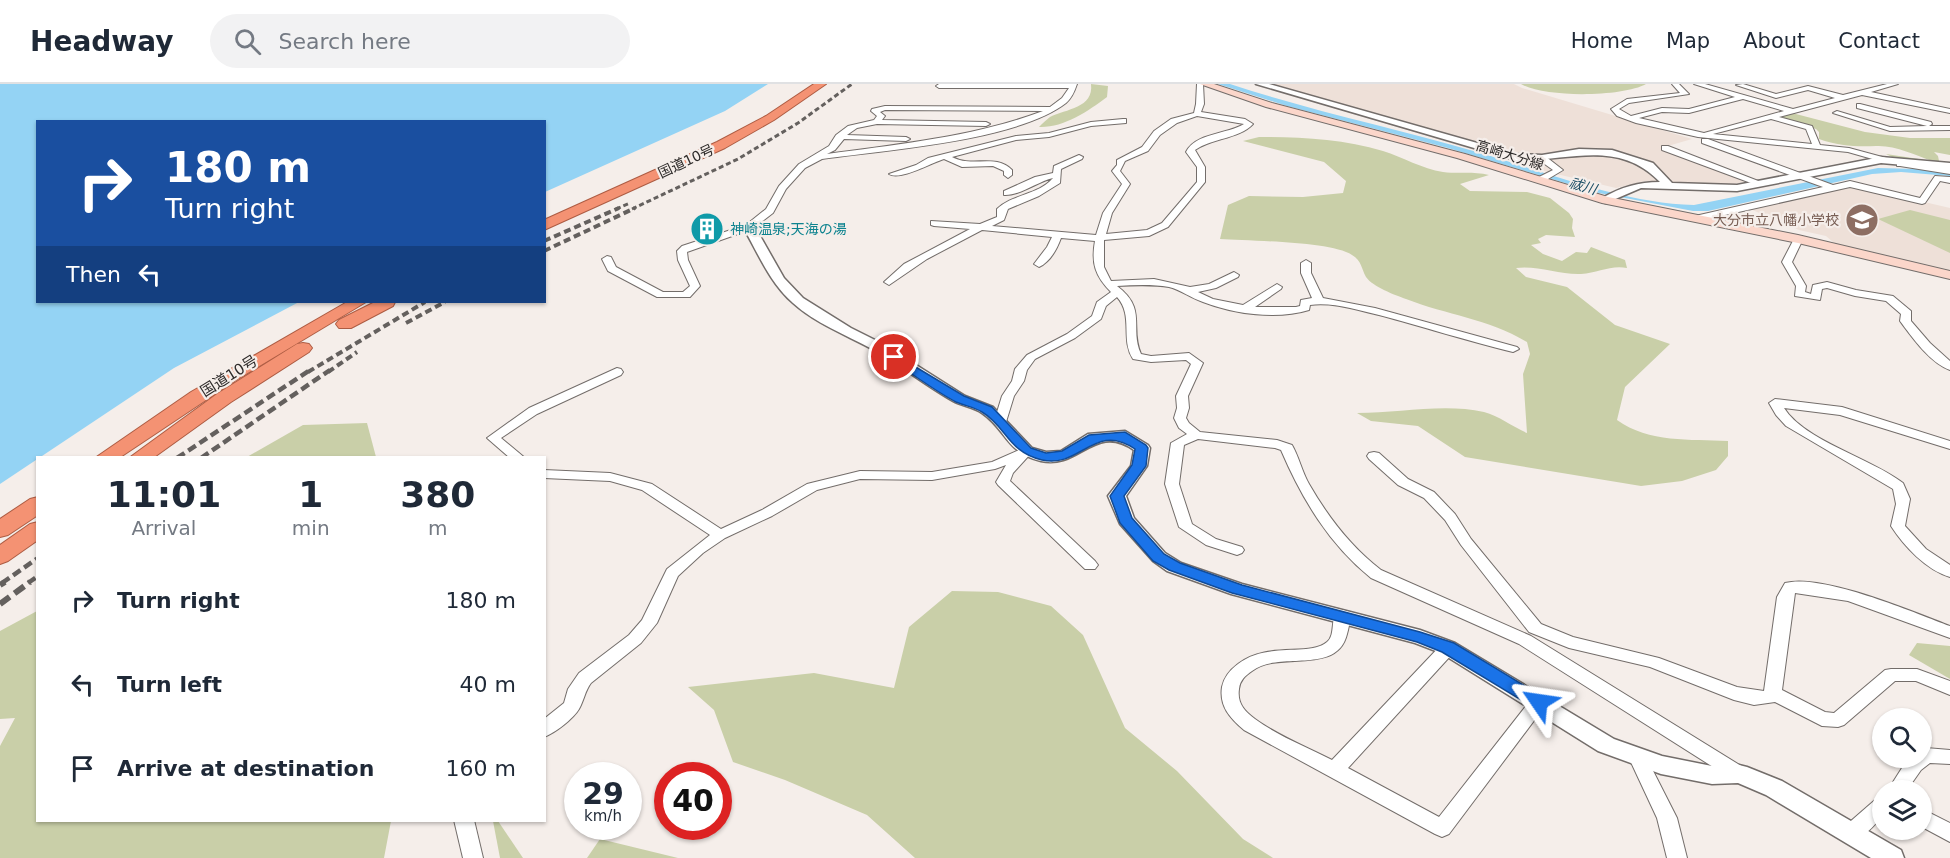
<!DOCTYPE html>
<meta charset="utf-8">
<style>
:root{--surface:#fff;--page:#f2f2f3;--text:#1f2937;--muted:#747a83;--line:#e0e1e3}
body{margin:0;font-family:"DejaVu Sans","Noto Sans JP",sans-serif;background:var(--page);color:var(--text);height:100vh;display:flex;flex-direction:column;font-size:22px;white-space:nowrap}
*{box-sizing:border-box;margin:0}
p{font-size:20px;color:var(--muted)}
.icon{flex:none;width:33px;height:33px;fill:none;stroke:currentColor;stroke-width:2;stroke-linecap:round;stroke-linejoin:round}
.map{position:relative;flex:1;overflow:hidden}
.sheet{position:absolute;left:36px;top:372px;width:510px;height:366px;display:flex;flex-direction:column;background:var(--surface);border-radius:0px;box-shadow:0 2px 4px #0004}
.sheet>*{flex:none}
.top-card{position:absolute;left:36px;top:36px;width:510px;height:183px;border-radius:0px;box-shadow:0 2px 4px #0004;background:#1a4fa0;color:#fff;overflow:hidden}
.tools{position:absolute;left:1872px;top:624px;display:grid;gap:12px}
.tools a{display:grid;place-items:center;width:60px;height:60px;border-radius:50%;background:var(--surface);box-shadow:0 2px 4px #0004;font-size:30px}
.speed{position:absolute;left:564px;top:678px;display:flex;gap:12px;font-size:30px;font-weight:700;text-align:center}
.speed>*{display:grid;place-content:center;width:78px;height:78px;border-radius:50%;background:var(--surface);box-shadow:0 2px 4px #0004;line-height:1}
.speed small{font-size:15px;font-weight:400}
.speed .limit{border:9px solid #d22;background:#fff;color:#111}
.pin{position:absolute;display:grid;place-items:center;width:51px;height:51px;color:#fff;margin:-26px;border:3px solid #fff;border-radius:50%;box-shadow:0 2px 6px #0007}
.me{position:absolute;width:66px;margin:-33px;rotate:302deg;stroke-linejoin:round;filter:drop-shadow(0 0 4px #0008)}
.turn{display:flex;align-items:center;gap:21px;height:126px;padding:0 30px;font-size:27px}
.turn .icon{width:78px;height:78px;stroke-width:2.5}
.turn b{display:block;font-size:42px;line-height:51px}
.then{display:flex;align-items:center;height:57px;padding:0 30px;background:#0003;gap:12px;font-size:22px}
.eta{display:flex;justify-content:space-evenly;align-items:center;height:102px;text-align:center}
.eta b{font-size:36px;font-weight:600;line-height:42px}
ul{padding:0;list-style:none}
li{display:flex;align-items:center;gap:18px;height:84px;padding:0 30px}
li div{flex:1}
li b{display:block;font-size:22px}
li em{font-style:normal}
header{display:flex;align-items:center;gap:36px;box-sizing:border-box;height:84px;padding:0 30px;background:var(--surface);border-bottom:2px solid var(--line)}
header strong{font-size:28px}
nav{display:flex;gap:33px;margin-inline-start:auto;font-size:21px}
.search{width:420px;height:54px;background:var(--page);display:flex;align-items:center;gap:15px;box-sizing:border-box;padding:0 21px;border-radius:33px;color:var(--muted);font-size:22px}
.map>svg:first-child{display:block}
.built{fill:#eee0d8}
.green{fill:#c9cfa8}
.water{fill:#94d3f4}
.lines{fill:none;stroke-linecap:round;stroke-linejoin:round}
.minor-casing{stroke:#736d6a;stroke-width:2}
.tertiary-casing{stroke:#736d6a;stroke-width:3}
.secondary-casing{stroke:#736d6a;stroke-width:2}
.trunk-casing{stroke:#ad5c43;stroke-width:2}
.minor{fill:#fff;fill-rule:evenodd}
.tertiary{fill:#fff;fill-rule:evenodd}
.secondary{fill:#fbd6ca;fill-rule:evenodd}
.trunk{fill:#f49273;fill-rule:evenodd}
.rail-far3{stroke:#64605e;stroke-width:3;stroke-dasharray:5 3;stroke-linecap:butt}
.rail-far2{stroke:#64605e;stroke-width:4;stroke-dasharray:7 4;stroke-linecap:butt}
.rail-far1{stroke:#64605e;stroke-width:4.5;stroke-dasharray:9 4.5;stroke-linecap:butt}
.rail{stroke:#64605e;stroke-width:6;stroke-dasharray:12 6;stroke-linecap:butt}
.route{fill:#1a73e8;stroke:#114b97;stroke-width:1.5}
.labels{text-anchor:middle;stroke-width:4.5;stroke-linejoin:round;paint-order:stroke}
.far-street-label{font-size:14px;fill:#2e2b2a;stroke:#f5eeea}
.far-water-label{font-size:14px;font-style:italic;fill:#1c4e65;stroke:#f5eeea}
.far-education-label{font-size:14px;fill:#785e54;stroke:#f5eeea;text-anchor:end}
.far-culture-label{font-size:14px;fill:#0d838f;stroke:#f5eeea;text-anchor:start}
.street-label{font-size:15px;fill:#2e2b2a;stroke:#f5eeea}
</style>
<header>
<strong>Headway</strong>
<div class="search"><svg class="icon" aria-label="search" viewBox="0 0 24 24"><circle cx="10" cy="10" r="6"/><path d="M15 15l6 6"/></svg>Search here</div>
<nav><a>Home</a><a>Map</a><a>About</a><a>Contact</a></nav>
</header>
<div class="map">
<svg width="1950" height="774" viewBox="0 0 1950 774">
<rect width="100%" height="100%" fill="#f5eeea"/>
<g class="built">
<path d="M1254 0H1514L1522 4 1692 55 1661 64 1750 97 1722 102 1645 97 1616 104 1548 88Z"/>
<path d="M1852 101 1950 124V187L1834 159 1826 152 1799 146 1750 125Z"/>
</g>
<g class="green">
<path d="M1091 0 1108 2 1107 13C1087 28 1063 44 1039 43 1042 40 1046 36 1050 33 1066 25 1094 24 1091 0Z"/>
<path d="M1521 0H1646C1623 13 1544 14 1521 0Z"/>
<path d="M1792 29 1865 48 1910 54H1950V71L1934 68 1938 72 1939 77 1950 79 1896 75 1886 70 1932 77C1915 71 1895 61 1876 62 1857 63 1839 62 1819 55V48L1816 45 1781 33Z"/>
<path d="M1259 53C1300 53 1343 55 1383 67 1403 73 1422 85 1443 88 1459 90 1473 87 1489 91L1460 100 1470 107 1527 108 1550 114 1569 129 1573 135 1572 144 1575 153 1546 151 1538 155 1541 159 1531 161 1543 170 1562 177 1576 168 1587 169 1591 163 1625 176 1627 184C1610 181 1598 189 1581 190 1560 191 1537 181 1516 184L1526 193 1567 203 1615 241 1670 260 1625 303 1617 336C1649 359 1690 355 1728 357V372L1716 386 1682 397 1641 402 1465 373 1418 342 1371 337 1357 329C1399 329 1444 319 1484 328 1499 332 1513 343 1527 349L1523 290 1530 270 1527 258C1489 235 1447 231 1406 215 1395 211 1373 203 1366 193 1361 184 1362 177 1352 171 1331 157 1248 157 1220 155L1228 121 1249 112 1303 113 1343 109 1346 97 1324 78 1243 57Z"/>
<path d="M1910 126 1950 136V169L1878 135Z"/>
<path d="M367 339 376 373H247L303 341Z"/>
<path d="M952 507 998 508 1051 522 1083 551 1125 644 1177 687 1243 755 1273 774H915L867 731 785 696 733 678 714 626 688 603 814 589 894 604 909 543Z"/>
<path d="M37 527 38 736 391 737 384 774H0V662L15 634 0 635V547Z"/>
<path d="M1917 559 1950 562V595L1909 571Z"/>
<path d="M493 737H498L523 774H500Z"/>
<path d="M600 755 678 774H587Z"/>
</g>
<g class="water">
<path d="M0 0H768L725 27 545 108 544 38H38V218H299L174 284 0 400Z"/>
<path d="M1218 0H1230C1311 27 1395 44 1477 68 1547 88 1620 119 1694 121L1878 84 1917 85 1950 89V92L1901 88 1872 90 1708 127H1693L1599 109 1448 64 1287 22Z"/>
</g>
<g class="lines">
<defs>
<g id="minor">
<path d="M1077 0C1075 6 1072 14 1066 19 1017 57 885 66 822 75L805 84 786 105 773 129 752 145 687 168 688 176 700 202 690 213H657L608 187 602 175 607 172 611 173 616 183 663 208H683L690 202 678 176 677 167 682 162 746 141 766 125 779 102 799 80 829 62 836 51 848 42 874 36 877 32 871 27 872 25 885 22 1050 23 1062 14 1069 4H939L936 2 939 0ZM885 26 1043 27C974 53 900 60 827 70L835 66 844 55 906 57 910 55 906 53 847 51 857 44 877 40 986 42 990 40 986 38 882 36 885 32 880 28Z"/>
<path d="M1197 0H1203L1204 20 1201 28 1245 35 1253 40C1239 55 1212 54 1195 66L1205 83V98L1168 143 1149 152 1104 156V183L1111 197 1154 195 1190 203 1209 200 1234 188 1239 191 1238 193 1216 204 1198 208 1213 215 1243 221 1277 200 1282 203 1281 205 1255 223H1296L1300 222 1301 216 1312 214 1301 189V179L1306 176 1311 179V189L1323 214 1375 224 1517 263 1519 265 1513 268C1468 257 1424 243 1379 231 1357 226 1333 218 1310 221L1309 226C1277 236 1234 230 1203 218 1191 214 1181 206 1169 203 1152 200 1134 201 1117 202 1148 225 1129 244 1141 270L1151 272 1189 269 1203 279 1188 312 1189 324 1186 334 1189 339 1200 348 1277 356 1292 361C1299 373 1302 388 1309 400 1328 433 1351 463 1381 486L1531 552 1746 685 1748 690 1746 695 1739 698 1732 695 1519 560 1371 494C1329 460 1302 415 1281 366L1275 364 1198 355 1184 361 1179 400 1192 440 1216 455 1242 463 1244 466 1242 469 1237 471 1206 461 1179 443 1165 400 1171 359 1187 350 1179 344 1174 334 1177 324 1176 312 1191 280 1186 276 1151 278 1133 275C1120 255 1134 232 1117 213L1106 222 1101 235 1075 254 1035 275 1027 286 1024 297 1014 312 1006 338 1000 342 996 341 994 338 1002 312 1012 297 1015 285 1027 271 1067 250 1092 232 1097 218 1111 208C1095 192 1091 179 1095 157L1061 154C1057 165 1050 178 1039 183L1034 180 1047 163 1052 153 982 146 927 175 889 201 884 198 904 180 970 145 934 142 931 141V137L980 140 997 133V125C1012 110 1039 111 1053 94 1037 98 1019 112 1004 111V107L1035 93 1053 89 1054 82 1079 71 1083 73 1082 75 1061 85 1060 99 1039 112 1008 125 1004 136 992 142 1096 151 1103 129 1122 100 1112 87 1117 81V76L1142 63 1154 47 1171 35 1194 29 1196 20ZM1197 32 1244 40C1228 50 1195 49 1186 68L1197 83V98L1162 139 1147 146 1106 150 1112 129 1130 100 1120 87 1125 77 1148 67 1160 51 1177 39Z"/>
<path d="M1672 0H1679L1689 10 1629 19 1619 25 1631 32 1662 24 1689 25 1735 13 1694 0H1705L1793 25 1835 14 1808 6 1776 14 1736 1 1743 0 1776 10 1808 2 1843 11 1887 0H1898L1871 8 1950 25V29L1862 11 1779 33 1812 42 1820 61 1849 64 1886 74V78H1883L1848 68 1698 53 1636 39 1617 32 1611 25 1627 15 1680 9ZM1743 15 1784 27 1704 49 1639 34 1662 28 1689 29ZM1771 35 1806 45 1812 60 1713 50Z"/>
<path d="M1860 20 1931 38 1932 40 1929 42H1950V46L1890 47 1833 29 1837 27 1890 43 1927 42 1857 24V20Z"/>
<path d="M1123 35H1126V39L1091 42 1049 53 1016 56 952 73C972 84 996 69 1012 86V91L1008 94 1004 91V87L993 82 962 83 944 75C931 79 900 97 889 90L916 81 928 74 1016 52 1049 49 1091 38Z"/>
<path d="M1702 55H1708L1833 101 1850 97 1920 114 1935 92 1950 93V99L1940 97 1925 119 1922 120 1850 103 1698 137 1693 134 1695 132 1823 103 1702 59Z"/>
<path d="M1662 62H1668L1766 100 1759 102 1662 66Z"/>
<path d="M1539 72H1545L1563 86 1543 98H1537V94L1553 86 1539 76Z"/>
<path d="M1897 78 1950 84V90L1900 82H1897Z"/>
<path d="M1795 153 1803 155 1792 178 1806 202 1805 208 1811 210 1813 201 1827 198 1856 206 1893 212 1911 227V237L1930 259 1950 277V286C1930 279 1912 253 1900 237L1901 230 1886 217 1855 212 1827 204 1822 205 1820 216 1795 212 1796 202 1782 178Z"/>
<path d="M617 284 621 285 623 288 621 291 537 330 501 354 525 374H510L487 354 529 324Z"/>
<path d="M1775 315 1842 323 1950 357V365L1840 331 1784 324C1805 357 1871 374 1903 399L1910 415 1905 442 1926 465 1950 481V493C1926 486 1904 462 1891 442L1896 420 1893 405 1786 342 1776 331 1769 319Z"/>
<path d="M1026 363 1033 367 1013 389 1010 397 1095 477 1098 481 1095 485H1085L998 401 996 398 1006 381 995 385 932 396 860 395 817 406 772 432 725 454 703 469 678 492 657 539 641 559 591 599C585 607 584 616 579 625 573 635 555 649 544 653V635L564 619 568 605 579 589 629 551 642 536 667 485 710 451 642 406 610 397 544 394V386L610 389 652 400 721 445 762 426 807 400 860 387 932 388 992 378Z"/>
<path d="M1374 368 1379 369 1408 395 1434 408 1455 430 1471 455 1541 540 1573 553 1659 574 1737 603 1764 607 1777 513 1785 499C1821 489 1913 528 1950 542V554L1848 517 1795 509 1782 606 1825 628 1834 629 1885 586 1891 585H1917L1950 597V611L1916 597H1895L1844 641 1838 643 1822 642 1775 618 1754 621 1734 616 1650 583 1569 564 1529 548 1461 461 1445 436 1424 414 1398 401 1369 375 1367 372 1369 369Z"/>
<path d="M1342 526 1348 528C1351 534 1349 543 1347 550 1337 592 1278 566 1252 587 1245 592 1240 596 1239 605 1237 619 1244 627 1255 635 1278 652 1307 663 1332 676L1442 560 1448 558 1454 560 1456 564 1454 568 1348 684 1439 733 1533 613 1539 611 1545 613 1548 618 1449 750 1442 753 1435 750 1244 646C1230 634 1219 622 1222 603 1224 593 1230 586 1238 580 1267 557 1309 573 1327 558 1335 552 1331 537 1336 528Z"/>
<path d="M1926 664 1950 666V680L1930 679 1921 686 1907 706H1888L1907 676 1910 674H1922V665Z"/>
<path d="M1638 666 1644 669 1677 734 1687 774H1667L1657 734 1629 674 1632 669Z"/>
<path d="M1882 714V733C1872 743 1859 761 1844 755L1841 749 1844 743 1875 716Z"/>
<path d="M1922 725 1950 739V758L1922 743Z"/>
<path d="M454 736H474L483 774H463Z"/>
</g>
<g id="tertiary">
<path d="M1256 0H1269L1516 70 1542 71 1579 65 1612 66 1653 79 1672 99 1737 101 1881 73 1950 79V85L1881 79 1737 107 1641 104 1606 119 1602 118V114C1622 103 1638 98 1660 98 1617 54 1569 78 1515 76Z"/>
<path d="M749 140 755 143 784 194 803 214 851 244 883 260 965 312 993 323 1032 364 1046 368 1061 367 1088 350 1125 347 1148 361 1150 364 1147 382 1126 412 1134 434 1165 469 1181 479 1242 500 1420 546 1455 559 1614 655 1662 672 1712 682 1739 681 1747 683 1782 697 1901 766 1904 774H1871L1766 711 1738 699 1712 700 1661 690 1598 667 1441 569 1415 559 1231 510 1167 487 1153 477 1120 440 1108 412 1131 382 1134 366C1095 338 1079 386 1041 377 1005 368 1007 346 982 329 974 323 962 322 953 317 925 301 900 281 872 265 846 251 815 239 793 219 770 199 758 169 743 143Z"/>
</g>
<path id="secondary" d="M1200 0H1214L1272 19 1465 70 1608 113 1798 151 1950 187V195L1798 159 1602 119 1457 74 1266 23Z"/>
<g id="trunk">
<path d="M814 0H826L774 36 725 64 544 146V136L717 58 766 32Z"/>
<path d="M347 218H366L236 296 119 374H95L191 308Z"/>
<path d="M375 218H395L393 222 351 244H339L336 240 339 236Z"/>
<path d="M303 259 309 260 312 264 309 268 231 318 153 374H129L217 310 297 260Z"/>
<path d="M38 413V431L8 451 0 453V435L30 415Z"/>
<path d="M38 438V456L8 477 0 480V461L30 440Z"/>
</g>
</defs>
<use href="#minor" class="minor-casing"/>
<use href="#tertiary" class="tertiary-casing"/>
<use href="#secondary" class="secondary-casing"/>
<use href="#trunk" class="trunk-casing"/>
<use href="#minor" class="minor"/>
<use href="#tertiary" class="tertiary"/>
<use href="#secondary" class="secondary"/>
<use href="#trunk" class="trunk"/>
<g class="rail-far3">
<path d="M616 125 630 119"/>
<path d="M632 125 738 75 798 39 852 0"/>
</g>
<g class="rail-far2">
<path d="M544 157 619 124"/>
<path d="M544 167 635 124"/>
<path d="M406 239 445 218"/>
<path d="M308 288 425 218"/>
<path d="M328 288 357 268"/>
</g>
<g class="rail-far1">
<path d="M177 374 310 286"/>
<path d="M201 374 330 286"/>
<path d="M2 499 38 474"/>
<path d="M28 499 38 492"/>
</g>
<g class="rail">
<path d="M0 501 5 498"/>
<path d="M0 520 30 498"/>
</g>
</g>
<path class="route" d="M894 270 964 312 992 323 1031 364 1046 369 1062 367 1089 351 1125 348 1146 361 1148 364 1146 382 1124 412 1132 434 1164 470 1180 479 1242 501 1420 548 1454 559 1545 614 1548 618 1545 623 1539 625 1533 623 1442 568 1417 558 1232 509 1169 486 1153 477 1120 439 1110 412 1132 381 1135 365C1095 337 1080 385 1042 376 1008 368 1006 342 982 328 974 323 965 322 956 318 933 306 912 289 890 276L888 273Z"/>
<defs>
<symbol id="school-disc" viewBox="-11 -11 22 22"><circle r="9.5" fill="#8d6e63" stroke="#f5eeea"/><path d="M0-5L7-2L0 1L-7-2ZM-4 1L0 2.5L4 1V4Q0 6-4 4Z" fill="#fff"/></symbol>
<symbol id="building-disc" viewBox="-11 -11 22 22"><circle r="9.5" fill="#0f9aa8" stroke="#f5eeea"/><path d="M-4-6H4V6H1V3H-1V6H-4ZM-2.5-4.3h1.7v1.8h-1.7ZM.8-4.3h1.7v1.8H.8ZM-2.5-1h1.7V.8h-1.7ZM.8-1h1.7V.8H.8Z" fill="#fff"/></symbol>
</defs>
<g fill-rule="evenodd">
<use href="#school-disc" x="1843" y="117" width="38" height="38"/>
<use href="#building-disc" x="688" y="126" width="38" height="38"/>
</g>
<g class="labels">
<g class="far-street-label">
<text transform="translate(1510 71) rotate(17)" y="5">高崎大分線</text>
<text transform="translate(686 77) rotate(-25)" y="5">国道10号</text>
</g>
<g class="far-water-label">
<text transform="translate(1583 102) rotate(16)" y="5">祓川</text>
</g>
<g class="far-education-label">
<text x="1839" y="141">大分市立八幡小学校</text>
</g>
<g class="far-culture-label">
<text x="730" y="150">神崎温泉;天海の湯</text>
</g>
<g class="street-label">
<text transform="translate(229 292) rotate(-32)" y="5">国道10号</text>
</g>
</g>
</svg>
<div class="tools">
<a><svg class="icon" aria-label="search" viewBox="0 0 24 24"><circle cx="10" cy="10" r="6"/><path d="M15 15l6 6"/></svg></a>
<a><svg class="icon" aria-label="layers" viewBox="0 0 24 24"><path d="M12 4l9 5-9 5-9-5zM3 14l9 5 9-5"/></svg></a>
</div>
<div class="speed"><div>29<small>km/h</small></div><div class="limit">40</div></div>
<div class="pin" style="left:894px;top:273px;background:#d93025"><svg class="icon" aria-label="arrive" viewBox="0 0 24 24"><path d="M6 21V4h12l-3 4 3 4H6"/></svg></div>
<svg class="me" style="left:1539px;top:618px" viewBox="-20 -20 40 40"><path d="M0-17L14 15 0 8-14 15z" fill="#1a73e8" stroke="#fff" stroke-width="4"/></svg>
<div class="top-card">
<div class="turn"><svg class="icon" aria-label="right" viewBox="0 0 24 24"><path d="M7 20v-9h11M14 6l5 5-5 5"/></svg><div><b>180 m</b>Turn right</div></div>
<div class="then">Then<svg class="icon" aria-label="left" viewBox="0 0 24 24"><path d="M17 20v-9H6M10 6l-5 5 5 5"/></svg></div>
</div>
<section class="sheet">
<div class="eta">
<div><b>11:01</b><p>Arrival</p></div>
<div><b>1</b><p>min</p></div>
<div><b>380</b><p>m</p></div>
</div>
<ul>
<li><svg class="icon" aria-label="right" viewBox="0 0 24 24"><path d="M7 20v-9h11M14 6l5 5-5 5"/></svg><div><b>Turn right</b></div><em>180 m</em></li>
<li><svg class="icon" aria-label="left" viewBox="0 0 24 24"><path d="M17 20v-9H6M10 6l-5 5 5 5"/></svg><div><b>Turn left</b></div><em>40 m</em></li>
<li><svg class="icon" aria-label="arrive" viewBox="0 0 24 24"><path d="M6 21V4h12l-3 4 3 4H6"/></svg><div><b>Arrive at destination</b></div><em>160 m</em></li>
</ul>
</section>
</div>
